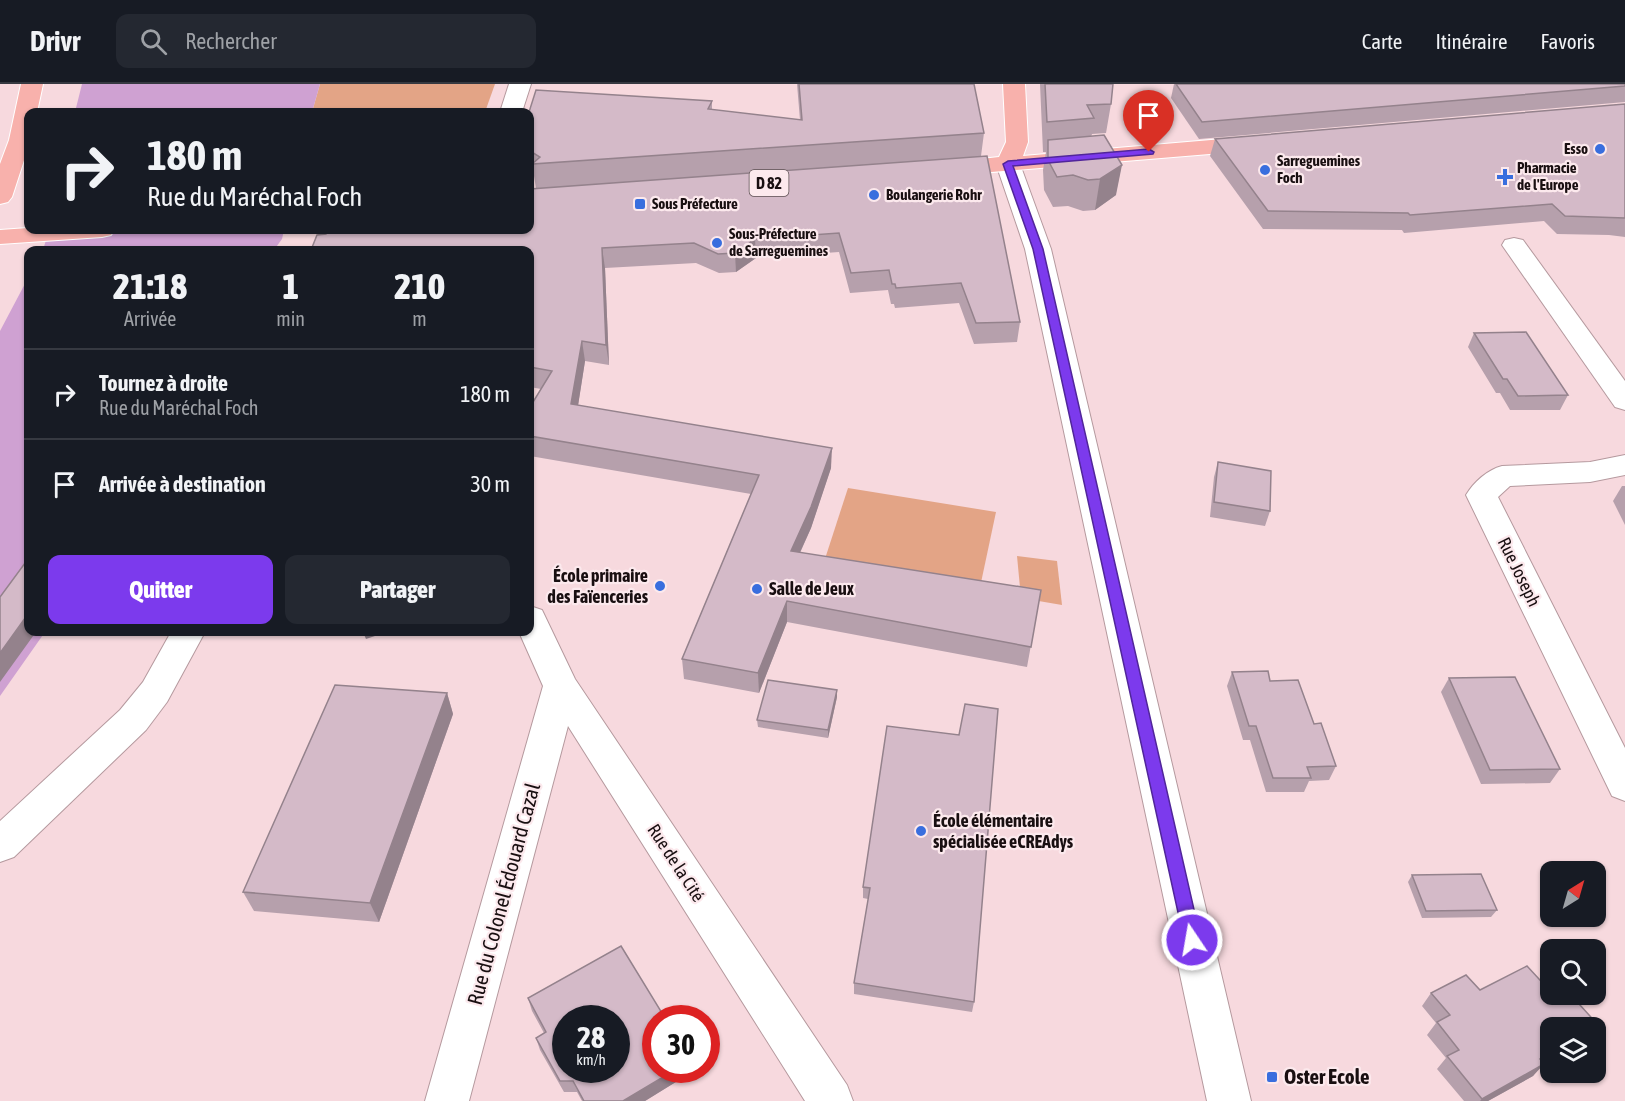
<!DOCTYPE html>
<html lang="fr">
<meta charset="utf-8">
<style>
:root{--surface:#171b24;--page:#242831;--text:#f1f3f6;--muted:#9ea1a6;--line:#363941;--accent:#7c3aed}
body{margin:0;font-family:"Asap Condensed",sans-serif;background:var(--page);color:var(--text);height:100vh;display:flex;flex-direction:column;font-size:22px;white-space:nowrap}
*{box-sizing:border-box;margin:0}
p{font-size:20px;color:var(--muted)}
.icon{flex:none;width:33px;height:33px;fill:none;stroke:currentColor;stroke-width:2;stroke-linecap:round;stroke-linejoin:round}
.map{position:relative;flex:1;overflow:hidden}
.side{position:absolute;left:24px;top:162px;width:510px;height:390px;display:flex;flex-direction:column;background:var(--surface);border-radius:12px;box-shadow:0 2px 4px #0004}
.side>*{flex:none}
.guide{position:absolute;left:24px;top:24px;width:510px;height:126px;border-radius:12px;box-shadow:0 2px 4px #0004;background:#171b24;color:var(--text);overflow:hidden}
.needle{width:39px;rotate:37deg}
.controls{position:absolute;left:1540px;top:777px;display:grid;gap:12px}
.controls a{display:grid;place-items:center;width:66px;height:66px;border-radius:12px;background:var(--surface);box-shadow:0 2px 4px #0004;font-size:30px}
.speed{position:absolute;left:552px;top:921px;display:flex;gap:12px;font-size:30px;font-weight:700;text-align:center}
.speed>*{display:grid;place-content:center;width:78px;height:78px;border-radius:50%;background:var(--surface);box-shadow:0 2px 4px #0004;line-height:1}
.speed small{font-size:15px;font-weight:400}
.speed .limit{border:9px solid #d22;background:#fff;color:#111}
.pin{position:absolute;display:grid;place-items:center;width:51px;height:51px;color:#fff;margin:-62px -26px;border-radius:50% 50% 50% 0;rotate:-45deg;box-shadow:0 0 6px #0007}
.pin .icon{rotate:45deg}
.me{position:absolute;width:66px;margin:-33px;rotate:348deg;stroke-linejoin:round;filter:drop-shadow(0 0 4px #0008)}
.turn{display:flex;align-items:center;gap:21px;height:126px;padding:0 24px;font-size:27px}
.turn .icon{width:78px;height:78px;stroke-width:2.5}
.turn b{display:block;font-size:42px;line-height:51px}
.eta{display:flex;justify-content:space-evenly;align-items:center;height:102px;text-align:center}
.eta b{font-size:36px;font-weight:800;line-height:42px}
.button{display:flex;gap:12px;margin-top:auto;padding:12px 24px}
.button a{flex:1;height:69px;border-radius:12px;background:var(--accent);color:#fff;font-size:24px;font-weight:800;line-height:69px;text-align:center}
.button a+a{background:var(--page);color:var(--text)}
ul{padding:0;list-style:none}
li{display:flex;align-items:center;gap:18px;height:90px;padding:0 24px;border-top:2px solid var(--line)}
li div{flex:1}
li b{display:block;font-size:22px}
li em{font-style:normal}
header{display:flex;align-items:center;gap:36px;box-sizing:border-box;height:84px;padding:0 30px;background:var(--surface);border-bottom:2px solid var(--line)}
header strong{font-size:28px}
nav{display:flex;gap:33px;margin-inline-start:auto;font-size:21px}
.search{width:420px;height:54px;background:var(--page);display:flex;align-items:center;gap:15px;box-sizing:border-box;padding:0 21px;border-radius:12px;color:var(--muted);font-size:22px}
.map>svg:first-child{display:block}
.green{fill:#e3a486}
.water{fill:#cfa1d2}
.lines{fill:none;stroke-linecap:round;stroke-linejoin:round}
.minor-casing{stroke:#b5999e;stroke-width:2}
.major-casing{stroke:#fff;stroke-width:2}
.minor{fill:#fff;fill-rule:evenodd}
.major{fill:#f8b1ac;fill-rule:evenodd}
.wall{fill:#b6a0ac}
.shaded-wall{fill:#94828c}
.building{fill:#d4bac8;stroke:#94828c;stroke-width:1.5;fill-rule:evenodd}
.route{fill:#7c3aed;stroke:#51269a;stroke-width:1.5}
.poi-dot{fill:#396ede;stroke:#fce9ed;stroke-width:2}
.labels{text-anchor:middle;stroke-width:4.5;stroke-linejoin:round;paint-order:stroke}
.far-poi-label{font-size:15px;font-weight:bold;fill:#190f11;stroke:#fce9ed;text-anchor:start}
.shield{fill:#fce9ed;stroke:#5d5053;stroke-width:1.5}
.shield-label{font-size:16px;font-weight:bold;fill:#190f11}
.street-label{font-size:18px;fill:#190f11;stroke:#fce9ed}
.poi-label{font-size:18px;font-weight:bold;fill:#190f11;stroke:#fce9ed;text-anchor:start}
.near-street-label{font-size:21px;fill:#190f11;stroke:#fce9ed}
.near-poi-label{font-size:21px;font-weight:bold;fill:#190f11;stroke:#fce9ed;text-anchor:start}
</style>
<header>
<strong>Drivr</strong>
<div class="search"><svg class="icon" aria-label="search" viewBox="0 0 24 24"><circle cx="10" cy="10" r="6"/><path d="M15 15l6 6"/></svg>Rechercher</div>
<nav><a>Carte</a><a>Itinéraire</a><a>Favoris</a></nav>
</header>
<div class="map">
<svg width="1625" height="1017" viewBox="0 0 1625 1017">
<rect width="100%" height="100%" fill="#f7d9de"/>
<g class="green">
<path d="M320 0H495L485 28H312Z"/>
<path d="M848 404 996 428 979 508 823 481Z"/>
<path d="M1017 472 1057 477 1062 521 1021 514Z"/>
</g>
<g class="water">
<path d="M82 0H320L312 28H75Z"/>
<path d="M49 146H284L282 155 274 166H43Z"/>
<path d="M28 194V548H45L0 612V247Z"/>
</g>
<g class="lines">
<defs>
<g id="minor">
<path d="M509 0H531L522 28H500Z"/>
<path d="M1008 73 1016 75 1020 80 1051 165 1251 1017H1207L1025 165 996 80 1000 75Z"/>
<path d="M457 146H481L477 166H453Z"/>
<path d="M1514 154 1523 156 1625 297V326L1615 323 1502 161 1505 156Z"/>
<path d="M1625 371V391L1590 398 1510 402 1498 413 1625 664V717L1612 712 1466 411C1474 398 1487 386 1502 382L1590 378Z"/>
<path d="M530 522 542 526 575 595 847 1001 853 1017H805L568 642 469 1017H425L543 602 519 548H530Z"/>
<path d="M171 548H205L167 618 146 646 14 773 0 778V737L120 626 143 598Z"/>
</g>
<g id="major">
<path d="M21 0H43L37 28H28V64L12 113 8 118 0 120V80L9 56Z"/>
<path d="M1003 0H1025L1028 58 1023 72 1258 52 1266 54 1269 59 1266 64 1258 66 944 92 936 90 932 85 936 80 999 73 1006 58Z"/>
<path d="M28 144V146H114L111 151 102 153 0 160V146Z"/>
</g>
</defs>
<use href="#minor" class="minor-casing"/>
<use href="#major" class="major-casing"/>
<use href="#minor" class="minor"/>
<use href="#major" class="major"/>
</g>
<g class="wall">
<path d="M797 0H974L984 49 981 72 1020 238 1017 258 974 260 959 219 895 224 894 220H891L888 206 850 209 839 168 756 174 736 188 719 189 696 179 605 184 609 281 585 277 578 321 831 384 811 444 800 469 1041 506 1027 583 787 538 759 609 684 595 682 575 751 410 530 372V323L541 305 530 303V166L453 148 473 149 536 104 534 92 530 90V28L712 17V26L800 36Z"/>
<path d="M1040 0H1113L1111 20 1106 49 1092 50 1091 53 1116 111 1095 126 1083 127 1068 122 1053 123 1044 106 1043 86 1046 68H1043Z"/>
<path d="M1174 0H1625V18L1199 55 1171 14Z"/>
<path d="M1625 20V153L1609 151 1557 150 1544 137 1404 149 1402 146 1263 145 1210 72 1215 55Z"/>
<path d="M1474 249 1568 311 1560 326H1510L1500 309H1496L1468 263Z"/>
<path d="M1218 378 1270 427 1265 442 1210 433 1214 393Z"/>
<path d="M1622 402H1625V441L1613 417Z"/>
<path d="M1232 588 1314 640 1336 682 1329 696 1309 697 1304 708H1266L1250 656H1243L1227 602Z"/>
<path d="M1449 594 1560 685 1550 699 1481 700 1441 608Z"/>
<path d="M447 609 453 630 379 838 254 827 243 808Z"/>
<path d="M837 613 828 654 758 643 757 636Z"/>
<path d="M887 642 974 918 972 928 854 910V899L868 815 863 814V803Z"/>
<path d="M1412 791 1497 826 1491 833 1422 834 1408 798Z"/>
<path d="M1480 906 1551 910 1599 942 1596 946V944H1551V975L1543 979 1533 992 1488 1017H1464L1437 985 1446 974 1427 951 1436 939 1422 922 1431 909Z"/>
<path d="M528 914 656 986H692V988L645 1017H582L577 1008H564L540 966 536 954 544 949 532 927Z"/>
</g>
<g class="shaded-wall">
<path d="M1122 81 1116 111 1095 126 1100 95Z"/>
<path d="M755 155 756 174 736 188 735 169Z"/>
<path d="M602 164 605 184 609 281 606 261Z"/>
<path d="M582 257 585 277 575 341 571 320Z"/>
<path d="M832 364 831 384 811 444 791 488V467Z"/>
<path d="M787 517V538L759 609 758 589Z"/>
<path d="M28 530V548H36L0 598V569Z"/>
<path d="M363 548H387L366 555Z"/>
<path d="M837 606V613L828 654V646Z"/>
<path d="M447 609 453 630 379 838 370 819Z"/>
<path d="M1551 969V975L1528 987 1540 975Z"/>
<path d="M1544 980 1533 992 1488 1017H1480L1482 1015Z"/>
<path d="M675 986H692V988L645 1017H623Z"/>
</g>
<g class="building">
<path d="M799 0H974L984 49 532 80 540 73 530 67 529 28 536 6 712 17 708 25 802 36Z"/>
<path d="M1045 0H1113L1111 20 1087 21 1094 34 1047 38Z"/>
<path d="M1176 0H1625V2L1202 38Z"/>
<path d="M1625 20V134L1565 132 1552 120 1410 131 1408 129 1268 127 1215 55Z"/>
<path d="M1104 51 1122 81 1100 95 1088 96 1073 91 1057 93 1048 76V56Z"/>
<path d="M987 72 1020 238 976 239 961 199 896 204 895 200H892L889 186 851 189 839 149 755 155 735 169 718 170 694 159 602 164 606 261 582 257 571 320 832 364 811 423 791 467 1041 506 1031 563 787 517 758 589 682 575 759 391 530 352V323L552 287 530 283V166H311L317 151 326 150 327 146H447V148L473 149 474 146H530V105Z"/>
<path d="M1526 248 1568 311 1518 312 1507 295H1503L1474 249Z"/>
<path d="M1218 378 1271 387 1270 427 1214 418Z"/>
<path d="M28 475V530L0 569V513Z"/>
<path d="M1268 587 1270 597 1298 596 1314 640 1321 639 1336 682 1307 683 1311 694H1273L1256 642H1249L1232 588Z"/>
<path d="M1515 593 1560 685 1490 686 1449 594Z"/>
<path d="M768 596 837 606 828 646 757 636Z"/>
<path d="M335 601 447 609 370 819 243 808Z"/>
<path d="M965 620 998 625 974 918 854 899 870 804 863 803 887 642 959 651Z"/>
<path d="M1481 790 1497 826 1426 827 1412 791Z"/>
<path d="M621 862 665 934H656V986H675L623 1017H584L573 997H560L536 954 546 948 528 914ZM566 934H616V986H566Z"/>
<path d="M1527 882 1551 908V910H1570L1599 942 1596 944H1551V969L1540 975 1544 980 1482 1015 1447 972 1459 966 1437 938 1450 931 1431 909 1466 891 1480 906Z"/>
</g>
<path class="route" d="M1149 65 1154 68 1153 70 1013 82 1043 165 1201 856 1198 861 1192 863 1187 861 1184 856 1033 165 1003 80 1008 77Z"/>
<g class="poi-dot">
<circle cx="1600" cy="65" r="6"/>
<circle cx="1265" cy="86" r="6"/>
<path d="M1502 84h6v6h6v6h-6v6h-6v-6h-6v-6h6z"/>
<circle cx="874" cy="111" r="6"/>
<rect x="634" y="114" width="12" height="12" rx="3"/>
<circle cx="717" cy="159" r="6"/>
<circle cx="660" cy="502" r="6"/>
<circle cx="757" cy="505" r="6"/>
<circle cx="921" cy="747" r="6"/>
<rect x="1266" y="987" width="12" height="12" rx="3"/>
</g>
<g class="labels">
<g class="far-poi-label">
<text x="1588" y="70" text-anchor="end">Esso</text>
<text x="1277" y="82">Sarreguemines<tspan x="1277" dy="17">Foch</tspan></text>
<text x="1517" y="89">Pharmacie<tspan x="1517" dy="17">de l'Europe</tspan></text>
<text x="886" y="116">Boulangerie Rohr</text>
<text x="652" y="125">Sous Préfecture</text>
<text x="729" y="155">Sous-Préfecture<tspan x="729" dy="17">de Sarreguemines</tspan></text>
</g>
<rect class="shield" x="749.5" y="86" width="39" height="26" rx="4.5"/>
<g class="shield-label">
<text x="769" y="105">D 82</text>
</g>
<g class="street-label">
<text transform="translate(1519 488) rotate(64)" y="6">Rue Joseph</text>
<text transform="translate(676 779) rotate(57)" y="6">Rue de la Cité</text>
</g>
<g class="poi-label">
<text x="648" y="498" text-anchor="end">École primaire<tspan x="648" dy="21">des Faïenceries</tspan></text>
<text x="769" y="511">Salle de Jeux</text>
<text x="933" y="743">École élémentaire<tspan x="933" dy="21">spécialisée eCREAdys</tspan></text>
</g>
<g class="near-street-label">
<text transform="translate(504 810) rotate(-75)" y="7">Rue du Colonel Édouard Cazal</text>
</g>
<g class="near-poi-label">
<text x="1284" y="1000">Oster Ecole</text>
</g>
</g>
</svg>
<div class="controls">
<a><svg class="needle" viewBox="-14 -14 28 28"><path d="M0-13l5 13h-10z" fill="#e53935"/><path d="M0 13l5-13h-10z" fill="#9ea1a6"/></svg></a>
<a><svg class="icon" aria-label="search" viewBox="0 0 24 24"><circle cx="10" cy="10" r="6"/><path d="M15 15l6 6"/></svg></a>
<a><svg class="icon" aria-label="layers" viewBox="0 0 24 24"><path d="M12 4l9 5-9 5-9-5zM3 14l9 5 9-5"/></svg></a>
</div>
<div class="speed"><div>28<small>km/h</small></div><div class="limit">30</div></div>
<div class="pin" style="left:1149px;top:68px;background:#d93025"><svg class="icon" aria-label="arrive" viewBox="0 0 24 24"><path d="M6 21V4h12l-3 4 3 4H6"/></svg></div>
<svg class="me" style="left:1192px;top:856px" viewBox="-20 -20 40 40"><circle r="17" fill="#7c3aed" stroke="#fff" stroke-width="3"/><path d="M0-11L8 9 0 5-8 9z" fill="#fff"/></svg>
<div class="guide">
<div class="turn"><svg class="icon" aria-label="right" viewBox="0 0 24 24"><path d="M7 20v-9h11M14 6l5 5-5 5"/></svg><div><b>180 m</b>Rue du Maréchal Foch</div></div>
</div>
<section class="side">
<div class="eta">
<div><b>21:18</b><p>Arrivée</p></div>
<div><b>1</b><p>min</p></div>
<div><b>210</b><p>m</p></div>
</div>
<ul>
<li><svg class="icon" aria-label="right" viewBox="0 0 24 24"><path d="M7 20v-9h11M14 6l5 5-5 5"/></svg><div><b>Tournez à droite</b><p>Rue du Maréchal Foch</p></div><em>180 m</em></li>
<li><svg class="icon" aria-label="arrive" viewBox="0 0 24 24"><path d="M6 21V4h12l-3 4 3 4H6"/></svg><div><b>Arrivée à destination</b></div><em>30 m</em></li>
</ul>
<div class="button"><a>Quitter</a><a>Partager</a></div>
</section>
</div>
